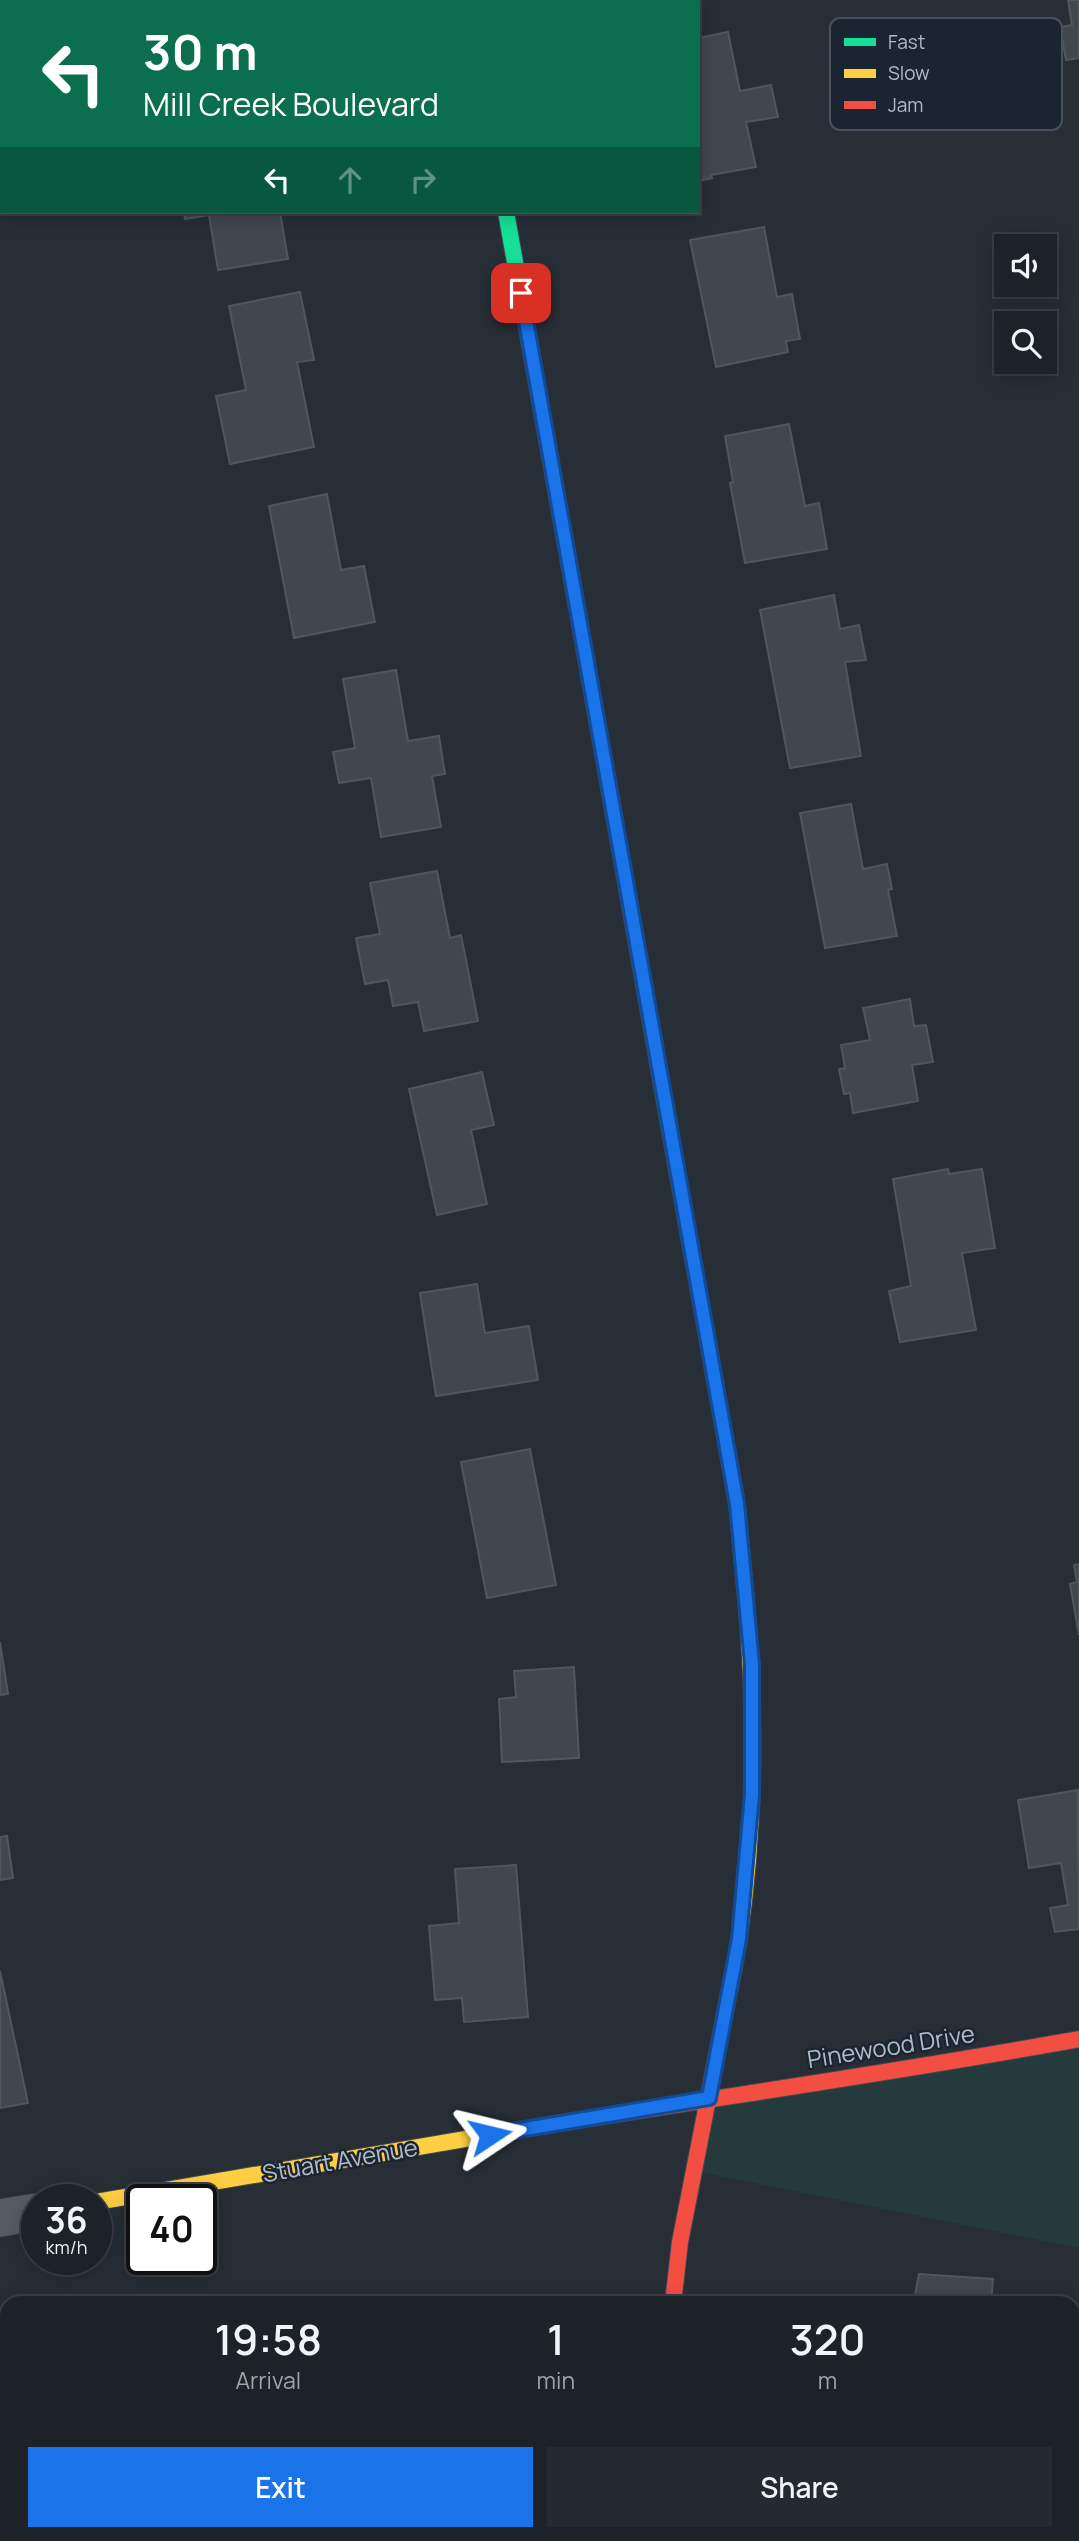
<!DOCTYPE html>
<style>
:root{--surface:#1d2228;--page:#252a30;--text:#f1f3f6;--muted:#a0a4a8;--line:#3b3f45;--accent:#1a73e8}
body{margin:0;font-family:Manrope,sans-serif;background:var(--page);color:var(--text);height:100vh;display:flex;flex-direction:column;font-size:26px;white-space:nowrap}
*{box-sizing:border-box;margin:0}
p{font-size:23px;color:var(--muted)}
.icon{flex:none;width:38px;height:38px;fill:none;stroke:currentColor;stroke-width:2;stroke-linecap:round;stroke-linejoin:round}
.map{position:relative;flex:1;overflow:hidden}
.drawer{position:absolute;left:0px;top:2296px;width:1080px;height:245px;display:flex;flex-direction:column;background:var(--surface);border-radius:21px 21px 0 0;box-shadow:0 4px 18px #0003,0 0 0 2px var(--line)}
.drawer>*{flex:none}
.hud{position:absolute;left:0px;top:0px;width:700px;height:214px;box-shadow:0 4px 18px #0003,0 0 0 2px var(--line);background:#0b6e4f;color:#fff;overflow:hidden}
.tools{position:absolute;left:994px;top:234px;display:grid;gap:14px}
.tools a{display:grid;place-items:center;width:63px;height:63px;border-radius:0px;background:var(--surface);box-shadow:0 4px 18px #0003,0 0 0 2px var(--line);font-size:35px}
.speed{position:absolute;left:21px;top:2184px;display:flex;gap:14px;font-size:35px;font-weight:700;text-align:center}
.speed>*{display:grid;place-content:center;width:91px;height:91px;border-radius:50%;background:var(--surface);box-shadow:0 4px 18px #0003,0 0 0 2px var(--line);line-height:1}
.speed small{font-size:18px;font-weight:400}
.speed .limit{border:4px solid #111;border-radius:10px;background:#fff;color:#111}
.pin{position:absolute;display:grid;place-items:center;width:60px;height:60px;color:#fff;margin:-30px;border-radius:14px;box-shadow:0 4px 10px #0006}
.me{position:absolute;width:77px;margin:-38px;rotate:80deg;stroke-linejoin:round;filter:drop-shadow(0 0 5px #0008)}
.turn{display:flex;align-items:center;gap:24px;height:147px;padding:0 28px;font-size:32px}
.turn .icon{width:91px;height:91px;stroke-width:2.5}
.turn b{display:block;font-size:49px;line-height:60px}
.lanes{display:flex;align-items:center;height:66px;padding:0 28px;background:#0003;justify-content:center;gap:35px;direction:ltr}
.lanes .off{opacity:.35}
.eta{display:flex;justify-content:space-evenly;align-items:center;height:119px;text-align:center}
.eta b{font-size:42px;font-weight:600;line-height:49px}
.cta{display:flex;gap:14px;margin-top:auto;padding:14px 28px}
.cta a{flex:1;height:80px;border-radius:0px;background:var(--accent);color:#fff;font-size:28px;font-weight:600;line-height:80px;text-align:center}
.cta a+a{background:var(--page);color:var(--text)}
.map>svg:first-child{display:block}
.green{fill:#243a3c}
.building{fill:#41474e;stroke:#4f565e;stroke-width:2}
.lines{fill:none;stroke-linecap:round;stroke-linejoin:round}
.street-casing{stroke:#454a51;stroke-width:38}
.fast-casing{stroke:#454a51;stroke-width:18}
.slow-casing{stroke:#454a51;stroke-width:18}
.jam-casing{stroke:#454a51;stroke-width:18}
.street{stroke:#575c64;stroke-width:37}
.fast{stroke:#16e098;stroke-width:16}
.slow{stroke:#ffcf43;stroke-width:16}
.jam{stroke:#f24e42;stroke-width:16}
.route-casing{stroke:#114b97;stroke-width:18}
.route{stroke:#1a73e8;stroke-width:12}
.labels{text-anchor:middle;stroke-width:5;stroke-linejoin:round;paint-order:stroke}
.street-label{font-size:24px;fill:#b0bbc8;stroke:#1a2531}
.key{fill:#1a2531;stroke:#47525e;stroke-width:2}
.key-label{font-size:19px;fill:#b0bbc8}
</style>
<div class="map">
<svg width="1079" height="2541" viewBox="0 0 1079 2541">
<rect width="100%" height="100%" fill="#272e36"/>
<path class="green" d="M1079 2039V2248L694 2171 709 2098Z"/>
<g class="building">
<path d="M1068 0H1079V58L1066 60 1060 27 1072 25Z"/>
<path d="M728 32 740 91 771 85 778 117 746 122 756 167 711 175 712 178 698 181V38Z"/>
<path d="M184 212H280L288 259 218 270 209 215 185 219Z"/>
<path d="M764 227 777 297 792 294 800 339 786 341 788 352 716 367 690 240Z"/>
<path d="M300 292 314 360 297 362 314 447 230 464 216 396 246 390 229 306Z"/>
<path d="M789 424 805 506 819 503 827 549 745 563 730 483 733 482 725 436Z"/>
<path d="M327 494 341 570 364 566 375 622 294 638 269 506Z"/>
<path d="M834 595 840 629 859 625 866 660 845 662 861 756 790 768 760 610Z"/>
<path d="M396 670 408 741 439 736 445 774 432 776 441 827 381 837 371 778 339 783 333 752 355 748 343 679Z"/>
<path d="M851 804 863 869 887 864 892 889 888 890 897 936 825 948 800 813Z"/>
<path d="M437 871 450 938 461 935 478 1021 424 1031 418 1002 393 1006 388 980 365 984 356 938 380 934 370 883Z"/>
<path d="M910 999 914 1026 926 1025 933 1062 912 1065 918 1101 853 1113 850 1093 844 1094 839 1069 845 1068 841 1045 870 1040 863 1008Z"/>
<path d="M482 1072 494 1125 471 1130 487 1204 437 1215 409 1089Z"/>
<path d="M948 1169 949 1174 982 1169 995 1248 962 1253 976 1330 900 1342 889 1291 911 1286 893 1179Z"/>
<path d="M477 1284 485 1333 529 1326 538 1380 436 1396 420 1293Z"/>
<path d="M530 1449 556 1585 487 1598 461 1462Z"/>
<path d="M1079 1564V1635L1070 1584 1077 1582 1074 1565Z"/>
<path d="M0 1642 8 1694 0 1695Z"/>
<path d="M574 1667 579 1758 502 1762 499 1699 516 1697 514 1671Z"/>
<path d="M1078 1790 1079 1929 1055 1932 1050 1908 1068 1905 1061 1863 1029 1868 1018 1800Z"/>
<path d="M7 1836 13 1878 0 1880V1837Z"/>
<path d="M516 1865 528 2017 464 2022 462 1998 435 2000 429 1926 459 1923 455 1869Z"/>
<path d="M0 1971 28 2103 0 2108Z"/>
<path d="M919 2274 993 2279 991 2303H864L865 2298 914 2300Z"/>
<path d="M7 2376V2534H26L0 2539V2468H3L0 2452V2377Z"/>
<rect x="840" y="2534" width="84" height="7"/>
</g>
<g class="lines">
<defs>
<path id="street" d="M0 2218 37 2212"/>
<g id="fast">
<path d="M506 212 577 608"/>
<path d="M671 1137 737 1504 745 1588"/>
<path d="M664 2534V2541"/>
</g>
<g id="slow">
<path d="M469 0V2"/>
<path d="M577 608 671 1137"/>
<path d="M723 2023C728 1995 735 1967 739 1939 756 1823 756 1704 745 1588"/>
<path d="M96 2202 518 2130"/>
</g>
<g id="jam">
<path d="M518 2130C705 2099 893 2073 1079 2039"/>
<path d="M673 2303 680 2242 723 2023"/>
</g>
</defs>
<use href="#street" class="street-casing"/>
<use href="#fast" class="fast-casing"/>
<use href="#slow" class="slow-casing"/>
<use href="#jam" class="jam-casing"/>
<use href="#street" class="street"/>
<use href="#fast" class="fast"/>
<use href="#slow" class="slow"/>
<use href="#jam" class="jam"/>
</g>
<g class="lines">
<defs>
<path id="route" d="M490 2135 709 2098 739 1939 752 1795V1664L737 1504 521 293"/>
</defs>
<use href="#route" class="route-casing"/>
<use href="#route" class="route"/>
</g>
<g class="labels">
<g class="street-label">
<text transform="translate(891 2047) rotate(-9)" y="8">Pinewood Drive</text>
<text transform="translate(340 2161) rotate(-10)" y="8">Stuart Avenue</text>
</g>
</g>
<rect x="830" y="18" width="232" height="112" rx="10" class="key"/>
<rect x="844" y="38" width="32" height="8" fill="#16e098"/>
<rect x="844" y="69" width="32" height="9" fill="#ffcf43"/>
<rect x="844" y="101" width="32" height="8" fill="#f24e42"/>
<g class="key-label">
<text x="888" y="49">Fast</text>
<text x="888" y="80">Slow</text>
<text x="888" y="112">Jam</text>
</g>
</svg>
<div class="tools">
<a><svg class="icon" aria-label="sound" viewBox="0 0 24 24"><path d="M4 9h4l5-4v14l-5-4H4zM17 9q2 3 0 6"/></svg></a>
<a><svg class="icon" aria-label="search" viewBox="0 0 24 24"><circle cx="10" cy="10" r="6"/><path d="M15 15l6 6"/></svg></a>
</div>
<div class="speed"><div>36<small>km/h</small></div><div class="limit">40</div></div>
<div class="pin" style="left:521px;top:293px;background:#d93025"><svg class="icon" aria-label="arrive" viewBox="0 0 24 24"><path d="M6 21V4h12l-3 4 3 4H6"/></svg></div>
<svg class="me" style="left:490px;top:2135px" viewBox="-20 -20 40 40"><path d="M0-17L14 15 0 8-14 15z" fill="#1a73e8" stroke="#fff" stroke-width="4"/></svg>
<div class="hud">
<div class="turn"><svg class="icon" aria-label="left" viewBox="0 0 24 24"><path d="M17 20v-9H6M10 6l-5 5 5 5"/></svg><div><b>30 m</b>Mill Creek Boulevard</div></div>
<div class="lanes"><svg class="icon" aria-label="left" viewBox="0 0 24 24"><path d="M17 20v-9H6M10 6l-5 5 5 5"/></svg><svg class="icon off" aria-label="ahead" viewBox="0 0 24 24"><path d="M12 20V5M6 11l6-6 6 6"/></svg><svg class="icon off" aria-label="right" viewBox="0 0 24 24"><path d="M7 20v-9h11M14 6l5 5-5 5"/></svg></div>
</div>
<section class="drawer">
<div class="eta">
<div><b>19:58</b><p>Arrival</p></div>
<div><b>1</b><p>min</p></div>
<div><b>320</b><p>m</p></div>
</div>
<div class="cta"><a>Exit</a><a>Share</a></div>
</section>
</div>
